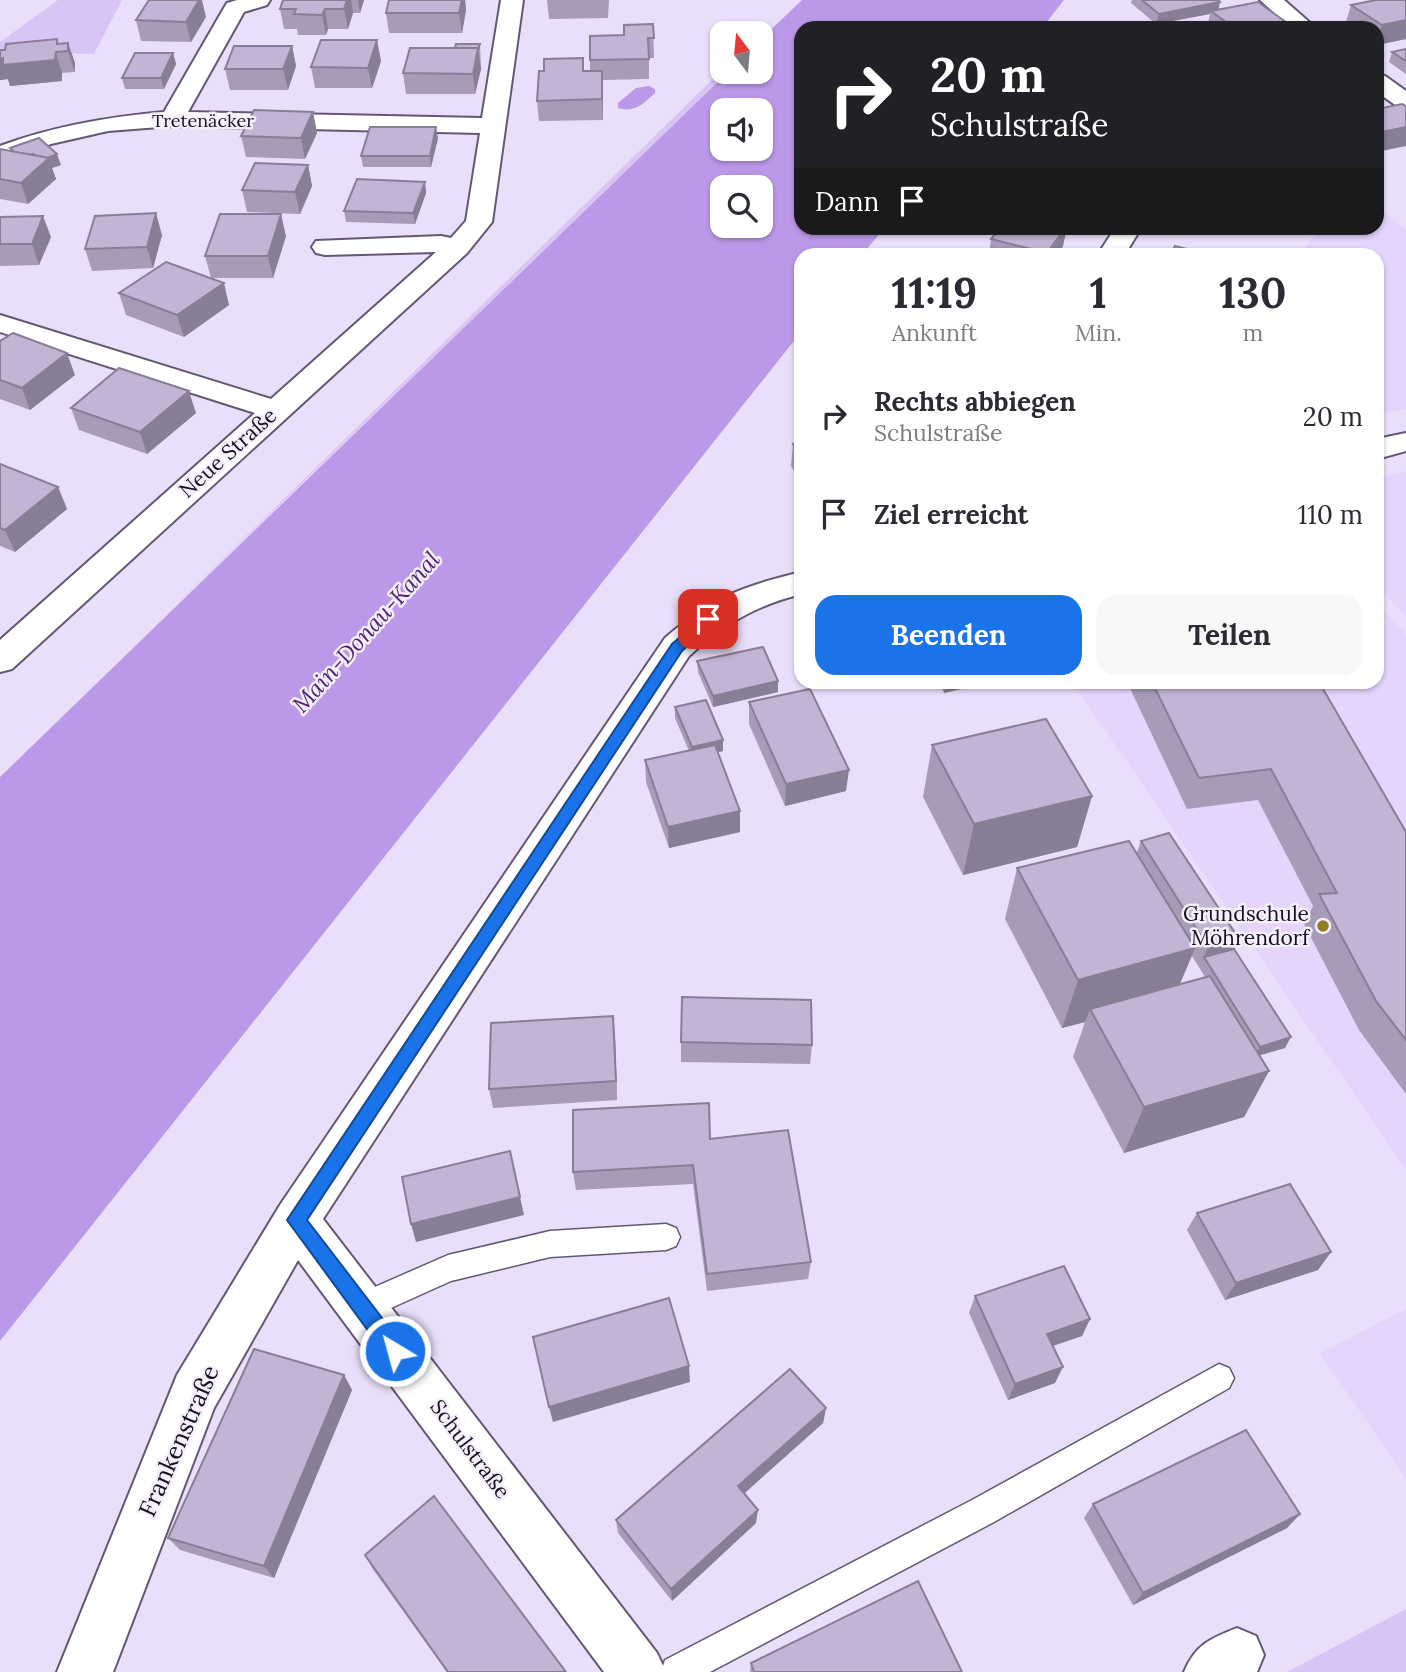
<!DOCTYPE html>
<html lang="de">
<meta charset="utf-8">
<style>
:root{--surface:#fff;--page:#f7f7f7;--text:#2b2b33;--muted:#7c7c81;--accent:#1a73e8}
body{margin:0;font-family:Lora,serif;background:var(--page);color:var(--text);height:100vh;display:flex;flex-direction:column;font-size:26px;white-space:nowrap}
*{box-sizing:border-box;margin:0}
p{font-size:23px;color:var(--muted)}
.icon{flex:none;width:38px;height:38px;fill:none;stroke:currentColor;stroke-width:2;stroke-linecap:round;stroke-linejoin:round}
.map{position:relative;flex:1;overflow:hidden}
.drawer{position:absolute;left:794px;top:248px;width:590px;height:441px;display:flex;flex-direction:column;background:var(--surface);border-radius:21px;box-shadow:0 2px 5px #0004}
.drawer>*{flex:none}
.top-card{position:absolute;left:794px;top:21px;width:590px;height:214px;border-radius:21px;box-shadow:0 2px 5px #0004;background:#202124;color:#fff;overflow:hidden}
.needle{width:46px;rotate:344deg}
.buttons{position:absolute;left:710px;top:21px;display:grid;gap:14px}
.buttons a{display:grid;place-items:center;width:63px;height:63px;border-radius:14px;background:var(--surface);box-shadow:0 2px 5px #0004;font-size:35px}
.pin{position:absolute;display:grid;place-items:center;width:60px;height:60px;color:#fff;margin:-30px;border-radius:14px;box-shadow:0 4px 10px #0006}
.me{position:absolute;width:77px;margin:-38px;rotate:323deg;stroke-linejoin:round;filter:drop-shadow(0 0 5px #0008)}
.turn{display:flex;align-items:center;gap:24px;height:147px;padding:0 21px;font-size:32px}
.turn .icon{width:91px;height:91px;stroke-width:2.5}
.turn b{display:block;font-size:49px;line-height:60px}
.then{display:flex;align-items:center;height:66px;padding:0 21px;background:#0003;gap:14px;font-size:26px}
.eta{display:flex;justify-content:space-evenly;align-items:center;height:119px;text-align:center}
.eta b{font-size:42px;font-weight:700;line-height:49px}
.primary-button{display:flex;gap:14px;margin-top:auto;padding:14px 21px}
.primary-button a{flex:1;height:80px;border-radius:21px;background:var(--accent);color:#fff;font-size:28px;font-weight:700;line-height:80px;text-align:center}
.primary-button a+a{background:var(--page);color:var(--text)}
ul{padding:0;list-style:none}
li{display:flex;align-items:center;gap:21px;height:98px;padding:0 21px}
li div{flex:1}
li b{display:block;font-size:26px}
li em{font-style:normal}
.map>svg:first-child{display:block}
.built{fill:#e5d4fd}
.green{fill:#d9c4f6}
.water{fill:#bc99e8;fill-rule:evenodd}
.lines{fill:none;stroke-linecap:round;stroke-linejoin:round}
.lane-casing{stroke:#635774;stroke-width:3}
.street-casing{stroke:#635774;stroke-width:4}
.lane{fill:#fff;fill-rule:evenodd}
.street{fill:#fff;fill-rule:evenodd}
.wall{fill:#a79bb7;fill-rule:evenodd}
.shaded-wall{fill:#887e95}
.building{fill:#c2b4d5;stroke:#887e95;stroke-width:2}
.route{fill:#1a73e8;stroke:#114b97;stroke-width:2}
.poi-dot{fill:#927b22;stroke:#f5effd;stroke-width:2.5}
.labels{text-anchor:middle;stroke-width:5;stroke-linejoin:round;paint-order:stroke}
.far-street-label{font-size:18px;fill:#16111d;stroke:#f5effd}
.street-label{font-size:21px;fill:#16111d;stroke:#f5effd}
.poi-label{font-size:21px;fill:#16111d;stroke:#f5effd;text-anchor:end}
.water-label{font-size:23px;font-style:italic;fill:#4f1f7a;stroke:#f5effd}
.near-street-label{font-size:24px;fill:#16111d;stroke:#f5effd}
</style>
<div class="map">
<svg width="1406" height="1672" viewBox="0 0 1406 1672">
<rect width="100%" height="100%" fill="#eadffb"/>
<g class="built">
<path d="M1377 207 1406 229V409L1377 415V256L1300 255 1321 228H1377Z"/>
<path d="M1406 471V617L1377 585V478Z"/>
<path d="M1377 603 1406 635V1170L1073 683 1377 682Z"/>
<path d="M1406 1309V1479L1320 1353Z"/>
</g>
<g class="green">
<path d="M58 0H122L94 54 0 53V42Z"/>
<path d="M723 69V72H728L152 628Z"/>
<path d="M1406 1609V1672H1287Z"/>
</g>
<g class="water">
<path d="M802 0H1064L1042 28H802V228H884L862 255 802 256 801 332 0 1341V777L728 72H761V39ZM723 110H761V149H723ZM723 187H761V226H723Z"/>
<path d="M649 86 655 89V93C643 104 635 113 618 108V103L636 88Z"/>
</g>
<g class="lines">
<defs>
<g id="lane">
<path d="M666 1224 676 1228 680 1237 676 1246 666 1250 550 1257 451 1281 362 1321 352 1317 348 1307 352 1297 448 1255 550 1231Z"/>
<path d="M1219 1364 1229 1368 1234 1378 1229 1388 994 1522 710 1672H661L665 1660 972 1500Z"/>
</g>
<g id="street">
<path d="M237 0H270L267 5 244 12 188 112 482 118 501 0H523L492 222 467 253 12 669 0 672V640L255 413 0 332V315L271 399 436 252 325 255 316 253 312 247 316 241 441 236 451 238 466 221 480 133 172 126 108 131 51 144 0 161V146C54 126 107 117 164 112L224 8 227 3Z"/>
<path d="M1260 0H1284L1316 28H1291Z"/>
<path d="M1377 74 1385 76 1406 91V109L1398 107 1377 92Z"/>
<path d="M1115 228H1141L1124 256H1097Z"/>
<path d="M1406 433V451L1377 459V439Z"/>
<path d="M802 572V594C756 605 724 624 689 656L323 1219 657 1653 666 1672H604L298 1260 214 1408 113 1672H57L177 1375 280 1205 665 638C711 598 742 586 802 572Z"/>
<path d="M1237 1628 1256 1636 1264 1655 1257 1672H1184C1195 1645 1211 1638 1237 1628Z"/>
</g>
</defs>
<use href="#lane" class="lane-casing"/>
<use href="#street" class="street-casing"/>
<use href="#lane" class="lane"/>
<use href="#street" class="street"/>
</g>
<g class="wall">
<path d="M283 0H364L360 13H353L348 29H328L326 35H298L297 29H284L280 9Z"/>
<path d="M389 0H465L466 10 462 33H389L386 13Z"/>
<path d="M547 0H609L608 18 549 19Z"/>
<path d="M1132 0H1218L1219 9 1290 25 1289 28H1207L1210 14 1156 24 1131 3Z"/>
<path d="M1351 5 1406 39 1377 45V28H1348L1345 25Z"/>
<path d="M206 17 191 42 141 41 136 20Z"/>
<path d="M653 24 654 58H649V79L603 80V120L539 121 537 101 583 58V71H590V60L624 35Z"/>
<path d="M57 39 59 44 68 43 75 63V72L62 73V81L10 86 8 79 0 80V50Z"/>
<path d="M480 44 481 69 475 94H406L403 73 455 48Z"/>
<path d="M292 46 296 66 288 90H230L225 69Z"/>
<path d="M1406 49V74L1389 62 1392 52Z"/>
<path d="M173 53 176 64 164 89H125L122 78Z"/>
<path d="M381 61 372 88H315L311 67Z"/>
<path d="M313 112 317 133 305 159 246 157 241 136Z"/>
<path d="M438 138 431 167H363L361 156Z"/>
<path d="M10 148 61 165 52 168 56 179 28 204 0 199V149L11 151Z"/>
<path d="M308 165 312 186 300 214 247 212 242 190Z"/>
<path d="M425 182 426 193 415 224 346 222 344 211Z"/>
<path d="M0 217 51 237 39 265 0 266Z"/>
<path d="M162 235 153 268 92 271 85 249Z"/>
<path d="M286 236 273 278H211L205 256Z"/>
<path d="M991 239 1063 246 1057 256H989Z"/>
<path d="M119 293 229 305 184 337 126 315Z"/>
<path d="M0 341 75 375 30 410 0 399Z"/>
<path d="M71 408 196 413 147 454 79 430Z"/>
<path d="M802 442V484L791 466 793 444Z"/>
<path d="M0 464 58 487 67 509 15 552 0 546Z"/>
<path d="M697 661 778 681V692L713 707 698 672Z"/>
<path d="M939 682H990L944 693Z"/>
<path d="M1127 682H1319L1406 832V1094L1359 1030 1304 924 1313 906 1258 800 1187 809Z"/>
<path d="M749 702 846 791 785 806 749 724Z"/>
<path d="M675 707 723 740V751L717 752 740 811V832L669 848 646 782 645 760 689 751 675 718Z"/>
<path d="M932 745 1092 796 1077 847 963 875 923 797Z"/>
<path d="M1141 841 1239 939 1234 949 1285 1048 1259 1055 1269 1071 1244 1117 1124 1153 1073 1057 1085 1022 1062 1028 1005 919 1017 868 1137 852ZM1192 956 1205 977 1180 984Z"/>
<path d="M615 1036 617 1100 493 1108 489 1089Z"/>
<path d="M681 1042 812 1045 810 1064 681 1062Z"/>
<path d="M710 1139 811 1262 808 1279 707 1291 693 1184 576 1190 573 1172Z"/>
<path d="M1197 1213 1331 1252 1318 1270 1225 1300 1187 1230Z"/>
<path d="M975 1296 1090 1319 1082 1336 1053 1346 1055 1383 1008 1400 969 1313Z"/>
<path d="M344 1375 352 1390 274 1578 180 1550 168 1538Z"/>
<path d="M826 1408 823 1423 744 1493 756 1523 672 1601 618 1533 616 1520Z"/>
<path d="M1093 1504 1300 1514 1287 1528 1133 1605 1084 1518Z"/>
<path d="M365 1555 566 1672H447L372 1568Z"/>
<path d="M751 1663 962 1672H750Z"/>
</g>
<g class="shaded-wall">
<path d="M199 0H202L206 17 191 42 186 22Z"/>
<path d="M347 0H351L353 13 348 29 344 9Z"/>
<path d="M358 0H364L360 13Z"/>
<path d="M462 0H465L466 10 462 33 459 13Z"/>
<path d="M1220 2 1218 12 1211 11 1210 14 1156 24 1159 14Z"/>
<path d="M325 9 328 29 326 35 322 15Z"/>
<path d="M1406 20V39L1377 45V39L1382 25Z"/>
<path d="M1290 25 1289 28H1273Z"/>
<path d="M377 40 381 61 372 88 368 68Z"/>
<path d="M68 43 75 63V72L68 51Z"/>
<path d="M292 46 296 66 288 90 283 69Z"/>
<path d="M478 48 481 69 475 94 473 74Z"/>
<path d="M56 52 62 73V81L10 86 8 79 0 80V59Z"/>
<path d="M173 53 176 64 164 89 161 78Z"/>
<path d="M602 71 603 92V120L602 99Z"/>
<path d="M313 112 317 133 305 159 301 138Z"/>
<path d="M436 127 438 138 431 167 430 156Z"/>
<path d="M1406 127V146L1377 152V133Z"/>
<path d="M57 154 61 165 52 168 56 179 28 204 21 183 39 160Z"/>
<path d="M308 165 312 186 300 214 295 192Z"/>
<path d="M425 182 426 193 415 224 413 213Z"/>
<path d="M156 213 162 235 153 268 147 247Z"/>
<path d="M281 214 286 236 273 278 268 256Z"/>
<path d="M43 216 51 237 39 265 32 244Z"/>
<path d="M1065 228H1067L1063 246 1057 256H1047Z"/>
<path d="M224 283 229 305 184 337 177 315Z"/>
<path d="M67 353 75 375 30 410 22 388Z"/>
<path d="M189 391 196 413 147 454 140 432Z"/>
<path d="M58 487 67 509 15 552 5 530Z"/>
<path d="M778 681V692L713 707V696Z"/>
<path d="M946 682H990L944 693Z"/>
<path d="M723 740V751L692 758V747Z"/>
<path d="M849 770 846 791 785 806 786 784Z"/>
<path d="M1092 796 1077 847 963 875 974 824Z"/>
<path d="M740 811V832L669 848 668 827Z"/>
<path d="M1239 939 1229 960 1204 957 1199 968 1208 947Z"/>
<path d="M1195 948 1174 997 1090 1009 1085 1022 1062 1028 1078 980Z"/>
<path d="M613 1016 615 1036 617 1100 616 1081Z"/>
<path d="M1291 1037 1285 1048 1254 1057 1260 1047Z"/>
<path d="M1269 1071 1244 1117 1124 1153 1144 1107Z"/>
<path d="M520 1197 524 1215 416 1242 411 1224Z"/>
<path d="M1331 1252 1318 1270 1225 1300 1236 1283Z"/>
<path d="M1090 1319 1082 1336 1040 1350 1047 1334Z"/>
<path d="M689 1366 690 1382 553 1422 549 1407Z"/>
<path d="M1063 1367 1055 1383 1008 1400 1015 1384Z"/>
<path d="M344 1375 352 1390 274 1578 264 1566Z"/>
<path d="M826 1408 823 1423 737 1500 738 1486Z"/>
<path d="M758 1510 756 1523 672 1601 671 1589Z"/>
<path d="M1300 1514 1287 1528 1133 1605 1143 1593Z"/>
</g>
<g class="building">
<path d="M149 0H199L186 22 136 20Z"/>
<path d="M283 0H347L344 9H325L322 15 294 14 296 9H280Z"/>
<path d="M389 0H462L459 13H386Z"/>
<path d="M1142 0H1218L1220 2 1159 14Z"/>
<path d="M1376 0H1406V20L1382 25 1351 5Z"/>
<path d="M1258 2 1290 25 1273 28H1234L1211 11Z"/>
<path d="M653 24 654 38H648L649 59 590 60V36L624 35V25Z"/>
<path d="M57 39V44L68 43V51L56 52 55 60 3 65V58L0 59V50H5L6 44Z"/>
<path d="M321 40H377L368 68 311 67Z"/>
<path d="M456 44H480L478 49 455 48Z"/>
<path d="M234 46H292L283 69H225Z"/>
<path d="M410 48H478L473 74 403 73Z"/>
<path d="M1406 49V61L1392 52Z"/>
<path d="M135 53H173L161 78H122Z"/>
<path d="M583 58V71H602V99L537 101 539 71H544V59Z"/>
<path d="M1402 104 1406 106V127L1377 133V109Z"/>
<path d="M254 110 313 112 301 138 241 136Z"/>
<path d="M370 127H436L430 156H361Z"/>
<path d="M39 138 57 154 48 158 34 155 33 154 30 155 14 152 10 148Z"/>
<path d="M0 149 49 158 21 183 0 179Z"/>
<path d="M255 163 308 165 295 192 242 190Z"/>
<path d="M357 179 425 182 413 213 344 211Z"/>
<path d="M156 213 147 247 85 249 95 216Z"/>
<path d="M220 214H281L268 256H205Z"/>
<path d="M43 216 32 244H0V217Z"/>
<path d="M1000 228H1065L1047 253 991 239Z"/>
<path d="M1175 246 1216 256H1170Z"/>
<path d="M166 262 224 283 177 315 119 293Z"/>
<path d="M13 333 67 353 22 388 0 380V341Z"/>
<path d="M119 368 189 391 140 432 71 408Z"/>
<path d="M802 442V459L793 444Z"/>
<path d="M0 464 58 487 5 530 0 528Z"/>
<path d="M763 647 778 681 713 696 697 661Z"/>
<path d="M1152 682H1319L1406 832V1040L1376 1001 1319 894 1337 893 1271 769 1199 778Z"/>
<path d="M810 689 849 770 786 784 749 702Z"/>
<path d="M706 700 723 740 692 747 675 707Z"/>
<path d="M1046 719 1092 796 974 824 932 745Z"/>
<path d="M715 745 740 811 668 827 645 760Z"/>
<path d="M1169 833 1239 939 1208 947 1141 841Z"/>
<path d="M1129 841 1195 948 1078 980 1017 868Z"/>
<path d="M1234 949 1291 1037 1260 1047 1204 957Z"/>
<path d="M1210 976 1269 1071 1144 1107 1090 1009Z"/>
<path d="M682 997 811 1000 812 1045 681 1042Z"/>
<path d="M613 1016 616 1081 489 1089 491 1023Z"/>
<path d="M709 1103 710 1139 788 1130 811 1262 707 1274 693 1165 573 1172V1110Z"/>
<path d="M510 1151 520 1197 411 1224 402 1177Z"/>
<path d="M1290 1184 1331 1252 1236 1283 1197 1213Z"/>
<path d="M1064 1266 1090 1319 1047 1334 1063 1367 1015 1384 975 1296Z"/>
<path d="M669 1298 689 1366 549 1407 533 1337Z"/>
<path d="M254 1349 344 1375 264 1566 168 1538Z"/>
<path d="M790 1369 826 1408 738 1486 758 1510 671 1589 616 1520Z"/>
<path d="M1246 1430 1300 1514 1143 1593 1093 1504Z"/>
<path d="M434 1496 566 1672H448L365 1555Z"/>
<path d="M918 1581 962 1672H754L751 1663Z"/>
</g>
<path class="route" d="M708 614 715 619 713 622 682 651 307 1220 402 1344 405 1351 402 1358 395 1361 388 1358 287 1220 672 644Z"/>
<circle class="poi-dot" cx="1323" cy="926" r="7"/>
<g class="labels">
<g class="far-street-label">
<text x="203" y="127">Tretenäcker</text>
</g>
<g class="street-label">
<text transform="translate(228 453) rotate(-42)" y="7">Neue Straße</text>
<text transform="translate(470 1449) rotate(53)" y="7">Schulstraße</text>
</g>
<g class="poi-label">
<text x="1309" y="921">Grundschule<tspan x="1309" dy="24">Möhrendorf</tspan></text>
</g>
<g class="water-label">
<text transform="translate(366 632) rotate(-48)" y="8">Main-Donau-Kanal</text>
</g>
<g class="near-street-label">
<text transform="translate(179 1441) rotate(-66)" y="8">Frankenstraße</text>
</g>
</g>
</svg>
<div class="buttons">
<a><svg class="needle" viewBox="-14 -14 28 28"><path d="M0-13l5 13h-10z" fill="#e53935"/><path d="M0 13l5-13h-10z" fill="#7c7c81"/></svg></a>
<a><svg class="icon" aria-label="sound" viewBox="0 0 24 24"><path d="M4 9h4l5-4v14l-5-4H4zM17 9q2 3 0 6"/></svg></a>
<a><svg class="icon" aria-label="search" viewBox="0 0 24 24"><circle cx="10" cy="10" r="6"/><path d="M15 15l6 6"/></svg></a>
</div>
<div class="pin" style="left:708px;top:619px;background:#d93025"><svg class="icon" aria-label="arrive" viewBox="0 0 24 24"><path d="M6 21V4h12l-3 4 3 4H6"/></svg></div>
<svg class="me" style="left:395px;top:1351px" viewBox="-20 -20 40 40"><circle r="17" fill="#1a73e8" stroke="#fff" stroke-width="3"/><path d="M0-11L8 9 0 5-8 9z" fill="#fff"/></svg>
<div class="top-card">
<div class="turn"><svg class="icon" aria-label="right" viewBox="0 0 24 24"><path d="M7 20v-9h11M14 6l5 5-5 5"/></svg><div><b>20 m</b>Schulstraße</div></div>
<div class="then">Dann<svg class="icon" aria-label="arrive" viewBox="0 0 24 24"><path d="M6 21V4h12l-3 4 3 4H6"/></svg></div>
</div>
<section class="drawer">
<div class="eta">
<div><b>11:19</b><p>Ankunft</p></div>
<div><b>1</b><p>Min.</p></div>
<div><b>130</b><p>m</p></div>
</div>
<ul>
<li><svg class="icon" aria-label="right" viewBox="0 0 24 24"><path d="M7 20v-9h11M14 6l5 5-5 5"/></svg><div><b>Rechts abbiegen</b><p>Schulstraße</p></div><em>20 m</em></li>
<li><svg class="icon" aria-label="arrive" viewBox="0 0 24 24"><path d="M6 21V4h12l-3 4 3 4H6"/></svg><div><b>Ziel erreicht</b></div><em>110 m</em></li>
</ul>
<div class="primary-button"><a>Beenden</a><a>Teilen</a></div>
</section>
</div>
